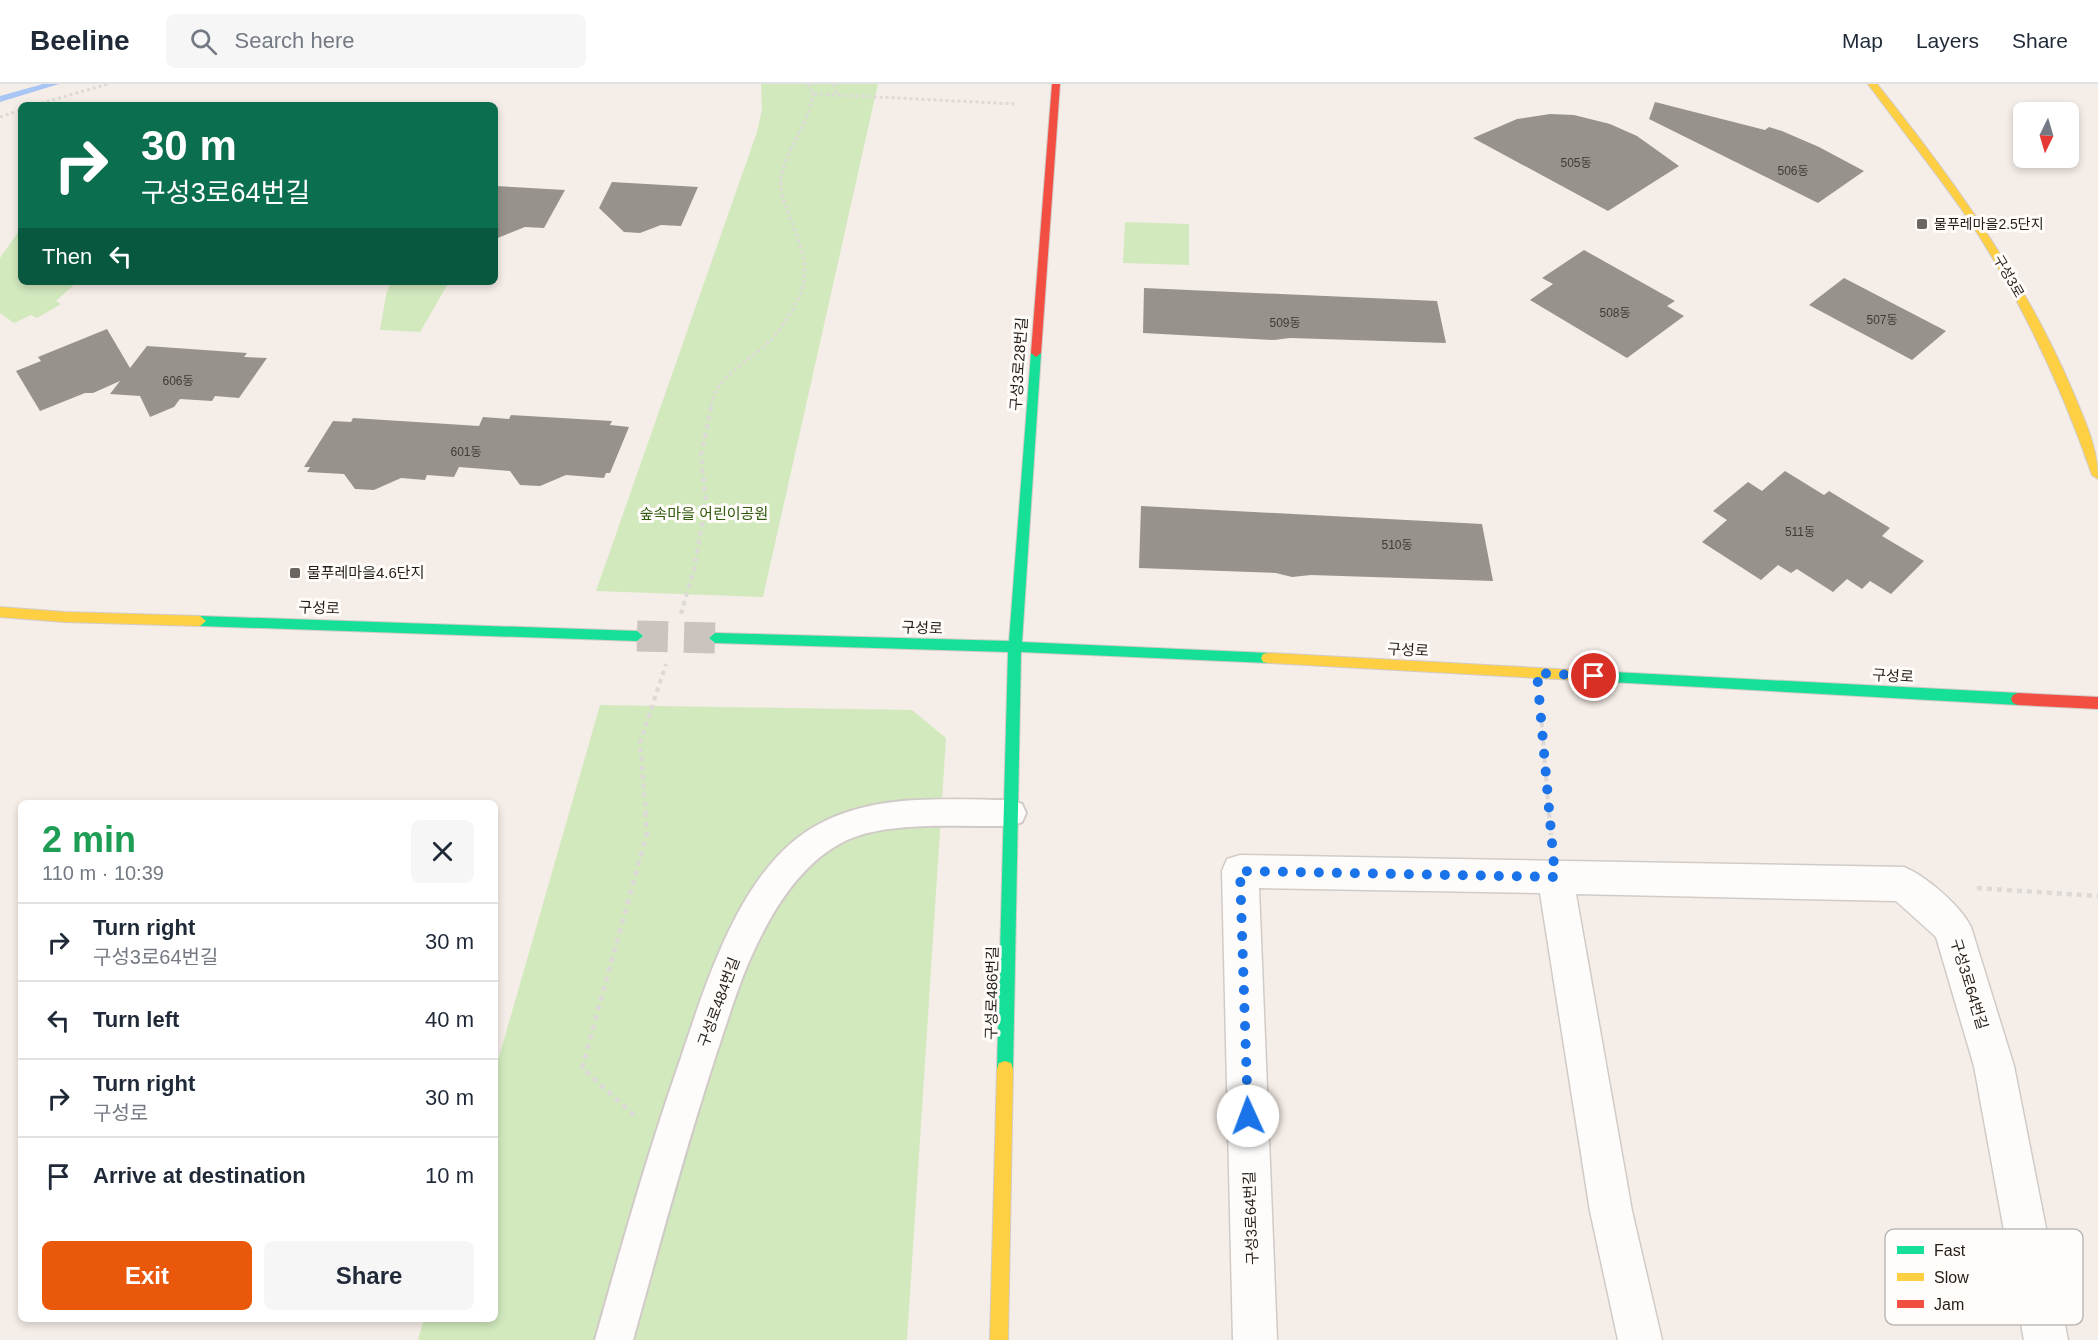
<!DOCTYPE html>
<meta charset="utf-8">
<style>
:root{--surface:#fff;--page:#f6f6f7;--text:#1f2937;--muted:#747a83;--line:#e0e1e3;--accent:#ea580c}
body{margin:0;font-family:Arial,"Noto Sans KR",sans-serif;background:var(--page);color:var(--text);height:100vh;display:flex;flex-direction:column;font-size:22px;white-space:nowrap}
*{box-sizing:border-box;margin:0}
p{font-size:20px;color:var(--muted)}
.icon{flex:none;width:33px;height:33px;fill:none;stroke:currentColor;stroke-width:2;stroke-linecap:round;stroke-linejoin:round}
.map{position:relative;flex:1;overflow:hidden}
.side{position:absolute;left:18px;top:716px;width:480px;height:522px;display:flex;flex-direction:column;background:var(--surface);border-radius:9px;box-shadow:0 3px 9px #0003}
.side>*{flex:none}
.hud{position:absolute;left:18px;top:18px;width:480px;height:183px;border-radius:9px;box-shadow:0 3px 9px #0003;background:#0b6e4f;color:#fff;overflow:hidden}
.needle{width:39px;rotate:185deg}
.tools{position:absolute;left:2013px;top:18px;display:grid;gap:12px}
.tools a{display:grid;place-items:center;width:66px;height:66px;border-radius:9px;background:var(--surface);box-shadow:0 3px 9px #0003;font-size:30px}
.pin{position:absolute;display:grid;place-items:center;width:51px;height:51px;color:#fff;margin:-26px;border:3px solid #fff;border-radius:50%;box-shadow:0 2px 6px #0007}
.me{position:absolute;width:66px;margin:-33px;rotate:358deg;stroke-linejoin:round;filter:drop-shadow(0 0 4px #0008)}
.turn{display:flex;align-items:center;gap:21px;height:126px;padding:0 24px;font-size:27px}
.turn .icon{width:78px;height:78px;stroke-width:2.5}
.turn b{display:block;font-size:42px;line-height:51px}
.then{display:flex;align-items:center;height:57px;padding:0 24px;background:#0003;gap:12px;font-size:22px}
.round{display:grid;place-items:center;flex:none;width:63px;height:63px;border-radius:9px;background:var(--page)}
.summary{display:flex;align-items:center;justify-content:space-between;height:102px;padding:0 24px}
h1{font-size:36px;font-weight:800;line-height:45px;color:#1e9e55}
.primary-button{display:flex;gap:12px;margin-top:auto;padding:12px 24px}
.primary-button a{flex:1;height:69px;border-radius:9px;background:var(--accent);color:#fff;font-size:24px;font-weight:800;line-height:69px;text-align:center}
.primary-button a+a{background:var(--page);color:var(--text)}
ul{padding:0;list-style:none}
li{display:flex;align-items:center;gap:18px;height:78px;padding:0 24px;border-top:2px solid var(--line)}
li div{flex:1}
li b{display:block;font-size:22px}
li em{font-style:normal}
header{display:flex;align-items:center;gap:36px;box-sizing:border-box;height:84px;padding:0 30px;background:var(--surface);border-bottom:2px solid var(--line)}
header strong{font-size:28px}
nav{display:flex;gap:33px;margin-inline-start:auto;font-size:21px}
.search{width:420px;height:54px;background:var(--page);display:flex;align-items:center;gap:15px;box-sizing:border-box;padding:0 21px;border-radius:9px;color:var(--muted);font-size:22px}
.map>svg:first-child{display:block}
.green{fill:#d2e9be}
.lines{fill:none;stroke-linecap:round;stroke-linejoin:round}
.stream{fill:#a7c6f5;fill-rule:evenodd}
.building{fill:#98928d}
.secondary-tunnel{stroke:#cbc3be;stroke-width:31;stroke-dasharray:31 16;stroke-linecap:butt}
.lane-casing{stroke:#d1cbc7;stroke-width:4}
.street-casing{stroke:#d1cbc7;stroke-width:3}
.fast-casing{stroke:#d1cbc7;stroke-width:2}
.slow-casing{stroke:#d1cbc7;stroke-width:2}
.jam-casing{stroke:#d1cbc7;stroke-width:2}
.path-far2{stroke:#dcd9d7;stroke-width:3;stroke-dasharray:3 3;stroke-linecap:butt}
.path-far1{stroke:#dcd9d7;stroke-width:4;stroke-dasharray:4.5 4.5;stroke-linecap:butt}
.path{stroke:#dcd9d7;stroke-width:4.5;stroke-dasharray:5 5;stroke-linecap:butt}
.lane{fill:#fefcfb;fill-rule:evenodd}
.street{fill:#fefcfb;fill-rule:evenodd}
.fast{fill:#16e098;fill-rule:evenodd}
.slow{fill:#ffcf43;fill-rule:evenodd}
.jam{fill:#f24e42;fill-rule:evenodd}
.route{stroke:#1a73e8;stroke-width:10;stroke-dasharray:0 18}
.poi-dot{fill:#6c6661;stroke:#fffcfa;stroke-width:2}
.labels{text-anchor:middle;stroke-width:6;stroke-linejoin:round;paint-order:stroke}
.number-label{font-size:12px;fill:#403a36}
.far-poi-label{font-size:14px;fill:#221d19;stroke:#fffcfa;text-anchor:start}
.far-street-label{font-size:14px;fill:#221d19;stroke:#fffcfa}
.street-label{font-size:15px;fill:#221d19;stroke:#fffcfa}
.park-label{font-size:15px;fill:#2f5a0e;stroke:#fffcfa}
.poi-label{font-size:15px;fill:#221d19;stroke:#fffcfa;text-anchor:start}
.key{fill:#fffcfa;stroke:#bdb9b6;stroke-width:1.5}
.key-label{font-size:16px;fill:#221d19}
</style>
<header>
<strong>Beeline</strong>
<div class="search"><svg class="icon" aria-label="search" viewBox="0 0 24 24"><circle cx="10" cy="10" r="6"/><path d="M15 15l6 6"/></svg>Search here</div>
<nav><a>Map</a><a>Layers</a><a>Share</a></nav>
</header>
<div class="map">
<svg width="2098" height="1256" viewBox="0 0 2098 1256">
<rect width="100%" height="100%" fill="#f5ede7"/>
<g class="green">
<path d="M761 0H878L763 513 596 507 757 48 762 25Z"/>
<path d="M1125 138 1189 140V181L1123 179Z"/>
<path d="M21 144V198H77L56 217 61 220 37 234 31 231 14 239 0 229V174Z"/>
<path d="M391 198H449L420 248 380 246 386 211Z"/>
<path d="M600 621 912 626 946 654 907 1256H418L424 1235 495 1234V987Z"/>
</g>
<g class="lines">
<path class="stream" d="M43 0H59L0 18V12Z"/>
</g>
<g class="building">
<path d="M1655 18 1765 46 1769 43 1782 47 1819 63 1864 87 1818 119 1649 35Z"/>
<path d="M1550 30 1574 31 1610 40 1637 52 1679 82 1608 127 1473 54 1517 35Z"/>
<path d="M612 98 698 103 681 142 661 141 640 149 624 148 599 124Z"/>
<path d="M495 102 565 106 544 144 525 143 495 155Z"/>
<path d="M1584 166 1675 217 1667 222 1684 232 1627 274 1530 216 1553 200 1542 194Z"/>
<path d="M1844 194 1946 247 1912 276 1809 221Z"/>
<path d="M1144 204 1437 217 1446 259 1290 254 1274 256 1143 249Z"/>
<path d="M107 245 130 284 147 262 247 269 244 273 267 274 239 314 215 312 212 317 180 315 174 323 150 333 140 312 110 310 120 297 93 309H85L40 327 16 287 41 277 38 273Z"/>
<path d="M511 331 612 337 610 341 629 343 610 389H606L604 394 566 391 540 402 520 401 510 387 459 383 454 393 427 391 425 396 401 394 374 406 355 405 344 390 307 388 310 383H304L333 337 351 338 353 334 479 342 483 333 509 335Z"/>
<path d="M1785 387 1824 411 1829 407 1890 444 1882 452 1924 477 1891 510 1870 497 1862 505 1847 495 1833 508 1797 485 1791 489 1778 481 1761 496 1702 458 1727 436 1713 427 1748 398 1762 407Z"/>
<path d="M1141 422 1482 440 1493 497 1311 491 1292 493 1276 489 1139 484Z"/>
</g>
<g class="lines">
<path class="secondary-tunnel" d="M637 552 715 554"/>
<defs>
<path id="lane" d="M1011 716 1022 720 1026 729 1022 738 1011 742C964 743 887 736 845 757 806 776 779 816 760 854 740 893 728 936 714 977 684 1069 659 1163 633 1256H595C620 1167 645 1078 675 991 704 908 738 779 823 738 881 709 949 716 1011 716Z"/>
<path id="street" d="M1240 771 1904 783C1926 792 1961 822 1971 843L2014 982 2068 1256H2024L1974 982 1936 853 1896 817 1576 810 1632 1127 1662 1256H1618L1590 1127 1540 809 1259 804 1277 1256H1233L1222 787 1227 775Z"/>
<g id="fast">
<path d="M1036 265 1041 269 1022 558 1268 569 1273 570 1275 574 1273 578 1268 579 1021 568 1013 985 1011 991 1005 993 999 991 997 985 1008 568 715 559 709 554 715 549 1009 557 1031 269Z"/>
<path d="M200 532 637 547 643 552 637 557 200 542 194 537Z"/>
<path d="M1575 586 2018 609 2023 611 2025 615 2023 619 2018 621 1575 596 1570 595 1568 591 1570 587Z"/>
</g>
<g id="slow">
<path d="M1868 0H1877C1953 95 2025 195 2073 308 2085 337 2098 364 2098 395L2092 391C2061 301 2021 216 1969 136 1937 89 1901 45 1868 0Z"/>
<path d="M0 523 65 528 200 532 206 537 200 542 65 538 0 533Z"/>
<path d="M1268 569 1575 586 1580 587 1582 591 1580 595 1575 596 1268 579 1263 578 1261 574 1263 570Z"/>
<path d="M1005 977 1011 979 1013 985 1008 1256H990L997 985 999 979Z"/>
</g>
<g id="jam">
<path d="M1052 0H1060L1041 269 1036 273 1031 269Z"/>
<path d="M2018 609 2098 613V625L2018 621 2013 619 2011 615 2013 611Z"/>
</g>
</defs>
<use href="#lane" class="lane-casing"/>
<use href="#street" class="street-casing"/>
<use href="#fast" class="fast-casing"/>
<use href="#slow" class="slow-casing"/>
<use href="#jam" class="jam-casing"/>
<g class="path-far2">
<path d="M808 0 813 10 837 11"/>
<path d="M834 0 837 11 1016 20"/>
<path d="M35 21 108 0"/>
<path d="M0 33 21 26"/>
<path d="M711 321C717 291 753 275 772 255 782 244 793 226 799 213 817 174 787 141 781 104 777 84 800 50 807 32 810 25 811 17 813 10"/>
</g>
<g class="path-far1">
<path d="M681 530 694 485 706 419 701 371 712 319"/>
<path d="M1541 630 1549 731"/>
<path d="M646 731 640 659 666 580"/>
</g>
<g class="path">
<path d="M1549 729 1551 751"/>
<path d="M1977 804 2098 812"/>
<path d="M634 1031 582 984 647 749 645 729"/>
</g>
<use href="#lane" class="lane"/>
<use href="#street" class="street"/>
<use href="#fast" class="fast"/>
<use href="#slow" class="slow"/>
<use href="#jam" class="jam"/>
</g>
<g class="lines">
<path class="route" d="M1248 1032 1240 787 1555 793 1537 589 1594 592"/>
</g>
<g class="poi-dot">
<rect x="1916" y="134" width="12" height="12" rx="3"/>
<rect x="289" y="483" width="12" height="12" rx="3"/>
</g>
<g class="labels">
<g class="number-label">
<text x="1576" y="83">505동</text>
<text x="1793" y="91">506동</text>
<text x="1615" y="233">508동</text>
<text x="1882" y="240">507동</text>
<text x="1285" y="243">509동</text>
<text x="178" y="301">606동</text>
<text x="466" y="372">601동</text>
<text x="1800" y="452">511동</text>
<text x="1397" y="465">510동</text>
</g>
<g class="far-poi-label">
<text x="1934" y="145">물푸레마을2.5단지</text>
</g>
<g class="far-street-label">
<text transform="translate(2009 192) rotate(60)" y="5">구성3로</text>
</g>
<g class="street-label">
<text transform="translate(1019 280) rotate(-86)" y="5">구성3로28번길</text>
<text transform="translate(319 524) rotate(2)" y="5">구성로</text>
<text transform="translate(922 544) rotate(2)" y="5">구성로</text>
<text transform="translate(1408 566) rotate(3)" y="5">구성로</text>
<text transform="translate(1893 592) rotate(3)" y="5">구성로</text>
<text transform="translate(1969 900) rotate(73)" y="5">구성3로64번길</text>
<text transform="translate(992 909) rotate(-89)" y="5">구성로486번길</text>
<text transform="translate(719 918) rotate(-70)" y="5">구성로484번길</text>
<text transform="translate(1251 1134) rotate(-92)" y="5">구성3로64번길</text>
</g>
<g class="park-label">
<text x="704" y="435">숲속마을 어린이공원</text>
</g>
<g class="poi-label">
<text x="307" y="494">물푸레마을4.6단지</text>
</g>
</g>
<rect x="1885" y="1145" width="198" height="96" rx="9" class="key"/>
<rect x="1897" y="1162" width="27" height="8" fill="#16e098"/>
<rect x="1897" y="1189" width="27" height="8" fill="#ffcf43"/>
<rect x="1897" y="1216" width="27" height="8" fill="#f24e42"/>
<g class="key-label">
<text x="1934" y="1172">Fast</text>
<text x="1934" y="1199">Slow</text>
<text x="1934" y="1226">Jam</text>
</g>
</svg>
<div class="tools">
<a><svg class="needle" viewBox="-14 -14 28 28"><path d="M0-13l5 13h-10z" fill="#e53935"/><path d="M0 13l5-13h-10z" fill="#747a83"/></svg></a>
</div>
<div class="pin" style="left:1594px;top:592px;background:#d93025"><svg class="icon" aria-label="arrive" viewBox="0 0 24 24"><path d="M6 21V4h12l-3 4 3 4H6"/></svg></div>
<svg class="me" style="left:1248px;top:1032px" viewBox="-20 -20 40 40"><circle r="19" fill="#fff"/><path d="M0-13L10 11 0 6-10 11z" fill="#1a73e8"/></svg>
<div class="hud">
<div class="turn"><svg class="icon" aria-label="right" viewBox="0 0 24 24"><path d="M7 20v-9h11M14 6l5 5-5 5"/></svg><div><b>30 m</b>구성3로64번길</div></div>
<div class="then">Then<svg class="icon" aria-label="left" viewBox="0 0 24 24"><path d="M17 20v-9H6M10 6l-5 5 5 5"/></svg></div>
</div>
<section class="side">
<div class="summary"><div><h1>2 min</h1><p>110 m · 10:39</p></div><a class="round"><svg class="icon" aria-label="close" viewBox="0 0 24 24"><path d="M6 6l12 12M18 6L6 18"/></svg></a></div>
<ul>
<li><svg class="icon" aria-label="right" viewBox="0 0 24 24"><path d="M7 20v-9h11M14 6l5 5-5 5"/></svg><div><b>Turn right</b><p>구성3로64번길</p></div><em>30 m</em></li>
<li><svg class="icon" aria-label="left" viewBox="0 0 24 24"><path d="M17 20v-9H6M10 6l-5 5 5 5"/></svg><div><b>Turn left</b></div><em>40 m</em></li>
<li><svg class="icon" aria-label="right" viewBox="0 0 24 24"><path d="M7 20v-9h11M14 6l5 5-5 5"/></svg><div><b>Turn right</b><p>구성로</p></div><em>30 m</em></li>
<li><svg class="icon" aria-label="arrive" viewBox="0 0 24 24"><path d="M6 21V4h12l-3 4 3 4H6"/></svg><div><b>Arrive at destination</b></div><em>10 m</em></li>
</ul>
<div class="primary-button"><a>Exit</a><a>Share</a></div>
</section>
</div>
